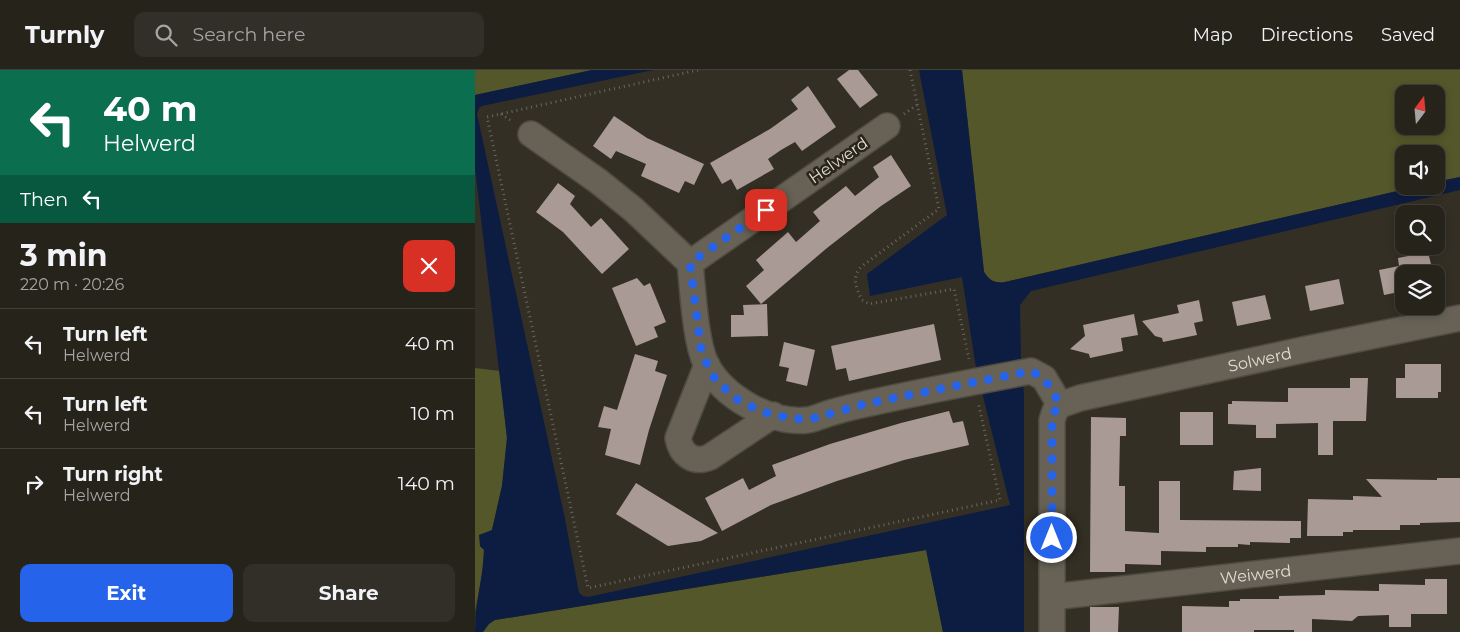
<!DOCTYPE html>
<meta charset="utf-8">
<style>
:root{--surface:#26231b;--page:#322f28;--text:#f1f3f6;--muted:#a4a4a3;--line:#42403a;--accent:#2563eb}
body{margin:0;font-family:Montserrat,sans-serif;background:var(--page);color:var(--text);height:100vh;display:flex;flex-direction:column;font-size:19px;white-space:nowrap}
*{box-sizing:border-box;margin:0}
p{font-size:16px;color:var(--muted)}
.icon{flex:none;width:28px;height:28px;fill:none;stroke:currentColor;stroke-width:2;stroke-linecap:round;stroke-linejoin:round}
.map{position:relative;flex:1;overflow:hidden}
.details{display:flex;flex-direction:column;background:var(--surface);width:475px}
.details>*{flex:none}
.banner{background:#0b6e4f;color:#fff;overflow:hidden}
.needle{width:32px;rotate:16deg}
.tools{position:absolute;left:920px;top:15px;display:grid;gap:10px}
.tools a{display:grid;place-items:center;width:50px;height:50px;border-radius:10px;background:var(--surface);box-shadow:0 2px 8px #0003,0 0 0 1px var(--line);font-size:25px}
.pin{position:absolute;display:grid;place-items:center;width:42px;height:42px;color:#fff;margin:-21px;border-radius:10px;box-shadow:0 2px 8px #0006}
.me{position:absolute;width:55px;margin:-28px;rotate:0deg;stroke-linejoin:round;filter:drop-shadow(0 0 4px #0008)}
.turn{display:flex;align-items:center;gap:18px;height:105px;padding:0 20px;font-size:22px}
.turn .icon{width:65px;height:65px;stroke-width:2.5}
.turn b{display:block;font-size:35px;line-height:42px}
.then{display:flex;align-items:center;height:48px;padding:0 20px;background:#0003;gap:10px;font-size:19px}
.round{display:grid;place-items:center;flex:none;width:52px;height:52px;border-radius:10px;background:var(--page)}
.overview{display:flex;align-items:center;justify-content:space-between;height:85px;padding:0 20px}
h1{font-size:30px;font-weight:700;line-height:38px}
.primary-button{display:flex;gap:10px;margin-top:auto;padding:10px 20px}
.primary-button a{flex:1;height:58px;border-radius:10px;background:var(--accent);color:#fff;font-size:20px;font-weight:700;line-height:58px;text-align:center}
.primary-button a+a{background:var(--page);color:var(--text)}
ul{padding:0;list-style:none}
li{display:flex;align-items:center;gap:15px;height:70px;padding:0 20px;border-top:1px solid var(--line)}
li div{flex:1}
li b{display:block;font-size:19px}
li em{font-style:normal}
header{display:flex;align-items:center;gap:30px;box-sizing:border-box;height:70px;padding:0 25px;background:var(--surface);border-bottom:1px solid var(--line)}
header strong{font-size:24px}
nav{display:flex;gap:28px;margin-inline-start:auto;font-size:18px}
.search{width:350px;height:45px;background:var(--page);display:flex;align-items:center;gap:12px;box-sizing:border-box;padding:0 18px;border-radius:10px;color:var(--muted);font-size:19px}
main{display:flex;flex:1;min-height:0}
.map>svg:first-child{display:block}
.green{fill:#53572a;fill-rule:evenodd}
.water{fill:#0d1c41}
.building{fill:#aa9a95}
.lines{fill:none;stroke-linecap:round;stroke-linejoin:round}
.street-casing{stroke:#4e4b41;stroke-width:28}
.path{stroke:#6b675d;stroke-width:3;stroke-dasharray:1 4;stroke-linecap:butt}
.street{stroke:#676255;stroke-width:25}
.route{stroke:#2563eb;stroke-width:9;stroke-dasharray:0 16.2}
.labels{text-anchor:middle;stroke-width:5;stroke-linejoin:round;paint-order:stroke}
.street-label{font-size:16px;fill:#e1ded7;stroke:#29251a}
</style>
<header>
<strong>Turnly</strong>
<div class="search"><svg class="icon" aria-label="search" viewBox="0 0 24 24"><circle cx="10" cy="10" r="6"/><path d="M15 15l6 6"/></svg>Search here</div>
<nav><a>Map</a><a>Directions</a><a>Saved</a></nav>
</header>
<main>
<section class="details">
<div class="banner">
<div class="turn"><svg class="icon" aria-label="left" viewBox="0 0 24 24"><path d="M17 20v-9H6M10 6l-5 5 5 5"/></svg><div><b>40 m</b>Helwerd</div></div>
<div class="then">Then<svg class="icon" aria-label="left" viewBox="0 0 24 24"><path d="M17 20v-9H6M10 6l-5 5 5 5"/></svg></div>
</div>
<div class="overview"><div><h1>3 min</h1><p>220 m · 20:26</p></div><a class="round" style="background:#d93025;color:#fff"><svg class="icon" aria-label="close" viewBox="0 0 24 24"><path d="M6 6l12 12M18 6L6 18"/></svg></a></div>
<ul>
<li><svg class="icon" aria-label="left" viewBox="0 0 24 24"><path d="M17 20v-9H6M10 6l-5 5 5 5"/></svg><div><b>Turn left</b><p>Helwerd</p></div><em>40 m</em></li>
<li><svg class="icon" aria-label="left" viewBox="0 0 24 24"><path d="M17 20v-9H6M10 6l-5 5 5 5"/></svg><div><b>Turn left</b><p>Helwerd</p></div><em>10 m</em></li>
<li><svg class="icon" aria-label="right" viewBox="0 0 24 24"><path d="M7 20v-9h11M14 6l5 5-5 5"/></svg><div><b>Turn right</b><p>Helwerd</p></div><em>140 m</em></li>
</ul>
<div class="primary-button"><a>Exit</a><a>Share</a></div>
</section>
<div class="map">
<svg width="985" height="562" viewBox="0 0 985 562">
<rect width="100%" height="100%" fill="#332f24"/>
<g class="green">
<path d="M0 0H117L0 25Z"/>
<path d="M487 0H985V107L961 112V84H929V116H944L530 212C520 214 514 210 509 202ZM929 24H961V56H929Z"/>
<path d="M0 298 25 301 32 368 27 416 17 460 5 476 9 480 8 500 0 541Z"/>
<path d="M452 480 468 562H0V552L20 550Z"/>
</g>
<path class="water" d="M117 0H178L7 36 4 38 2 44 89 444 104 523 108 526 113 527 535 435 501 298 487 207 395 226 392 204 472 145 444 0H487L509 202C514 210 520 214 530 212L944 116H961V112L985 107V120L556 221 545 235 546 289 549 324V562H468L451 480 20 550 14 554 8 562H0C0 534 8 508 9 480L5 476 4 465 17 460 27 416 32 368 0 98V25Z"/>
<g class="building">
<path d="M374 0H383L403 25 385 38 362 9Z"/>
<path d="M333 16 361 57 327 81 320 72 306 80 293 89 299 99 262 120 256 109 247 114 235 93 295 59 323 39 316 30Z"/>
<path d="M139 46 172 68 229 94 219 115 210 111 204 123 166 106 171 94 141 81 136 89 118 76Z"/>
<path d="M416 85 436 116 406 136 352 178 286 234 271 216 289 200 281 190 313 162 321 172 345 151 338 142 371 116 380 126 404 107 398 97Z"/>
<path d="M83 113 100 126 95 134 116 157 126 148 154 179 127 204 88 162 61 142Z"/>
<path d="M953 182 958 202 948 204H929V221L909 225 904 200 924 196 923 188Z"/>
<path d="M162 208 169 216 175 213 191 252 179 257 183 267 161 276 137 218Z"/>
<path d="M864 209 869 234 835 241 830 216Z"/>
<path d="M790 225 796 249 762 256 757 232Z"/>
<path d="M724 230 728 251 719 253 722 265 688 272 687 268 680 266 667 251 704 243 702 235Z"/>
<path d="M292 234 293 266 256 267V245H269L268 235Z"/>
<path d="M659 244 663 265 646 268 648 281 615 288 614 284 595 279 610 266 608 255Z"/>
<path d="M459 254 466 290 374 311 371 298 361 300 356 276Z"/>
<path d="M309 272 340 280 332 316 311 311 314 298 304 296Z"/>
<path d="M160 284 183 291 180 301 192 305 174 360 165 395 130 385 136 359 123 357 129 336 142 340Z"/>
<path d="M930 294H966V322H963V328H921V308H930Z"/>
<path d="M875 308H893L891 351H858V385H843V353L801 354V368H781V355L753 354V334H757V331L813 332V318H875Z"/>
<path d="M474 341 478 353 488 351 494 375 429 390 362 411 296 435 247 461 230 428 268 408 274 420 301 406 297 395 355 374 426 353Z"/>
<rect x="705" y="342" width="33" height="33"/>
<path d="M616 347 651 348V366H645L644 416H650V461L684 463V411H705V450L826 451V468H815V473L775 472V475L763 474V477H731V482L686 481V495L650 494V502H615Z"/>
<path d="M786 398V421L758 420 759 401Z"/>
<path d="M962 408H985V452L945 453V455H925V460H878V462H868V466H832L833 429 878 430V426L907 427 891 409 962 410Z"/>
<path d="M161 413 187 429 243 463 226 471 193 476 141 444Z"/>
<path d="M950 509H972V544H936V557H914V545L883 546 877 551 837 549V562H819V560H779V562H707V536L754 537V531H765V529H804V526L850 525V520L904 521V514L950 515Z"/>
<path d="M615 537H644L643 562H615Z"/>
</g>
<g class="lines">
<defs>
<g id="street">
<path d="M412 56 215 193C218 221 220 270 231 294 248 327 295 354 333 350 340 349 348 345 355 343 368 339 382 336 395 333 448 321 502 311 556 301L569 308 585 335"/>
<path d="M56 64 123 111 159 140 215 193"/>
<path d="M232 295 203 368C206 385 219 394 235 387L298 345"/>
<path id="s1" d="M585 335 605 328 832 279 985 248"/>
<path id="s2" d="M577 527 985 481"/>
<path d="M577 562V350L580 341 585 335"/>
</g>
</defs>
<use href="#street" class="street-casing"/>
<g class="path">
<path d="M223 0 12 47 113 518 525 430 503 332"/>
<path d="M435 0 464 139 387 196C376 207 381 218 387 230L394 234 479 219 494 289"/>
<path d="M26 44 38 52"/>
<path d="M429 44 442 35"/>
</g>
<use href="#street" class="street"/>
</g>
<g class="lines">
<path class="route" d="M291 140 215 193 226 279 232 294 240 309 260 328 281 339 298 345 332 350 394 333 556 301 569 308 585 334 580 341 577 350V468"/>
</g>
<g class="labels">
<g class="street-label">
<text transform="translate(363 90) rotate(-35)" y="6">Helwerd</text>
<text dy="6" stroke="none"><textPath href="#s1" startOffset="205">Solwerd</textPath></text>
<text dy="6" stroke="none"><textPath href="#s2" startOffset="205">Weiwerd</textPath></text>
</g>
</g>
</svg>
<div class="tools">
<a><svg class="needle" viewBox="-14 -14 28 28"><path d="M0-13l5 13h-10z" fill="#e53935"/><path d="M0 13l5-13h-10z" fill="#a4a4a3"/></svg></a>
<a><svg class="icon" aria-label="sound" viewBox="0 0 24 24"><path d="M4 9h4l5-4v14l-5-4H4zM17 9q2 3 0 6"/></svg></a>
<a><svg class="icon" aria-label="search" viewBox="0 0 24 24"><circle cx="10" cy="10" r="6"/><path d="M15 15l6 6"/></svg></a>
<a><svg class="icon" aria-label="layers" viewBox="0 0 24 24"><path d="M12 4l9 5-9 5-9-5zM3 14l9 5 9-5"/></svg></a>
</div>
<div class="pin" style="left:291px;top:140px;background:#d93025"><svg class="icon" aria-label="arrive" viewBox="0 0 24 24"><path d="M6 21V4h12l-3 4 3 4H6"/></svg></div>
<svg class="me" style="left:577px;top:468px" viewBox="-20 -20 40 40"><circle r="17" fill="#2563eb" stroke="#fff" stroke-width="3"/><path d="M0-11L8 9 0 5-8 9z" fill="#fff"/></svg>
</div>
</main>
